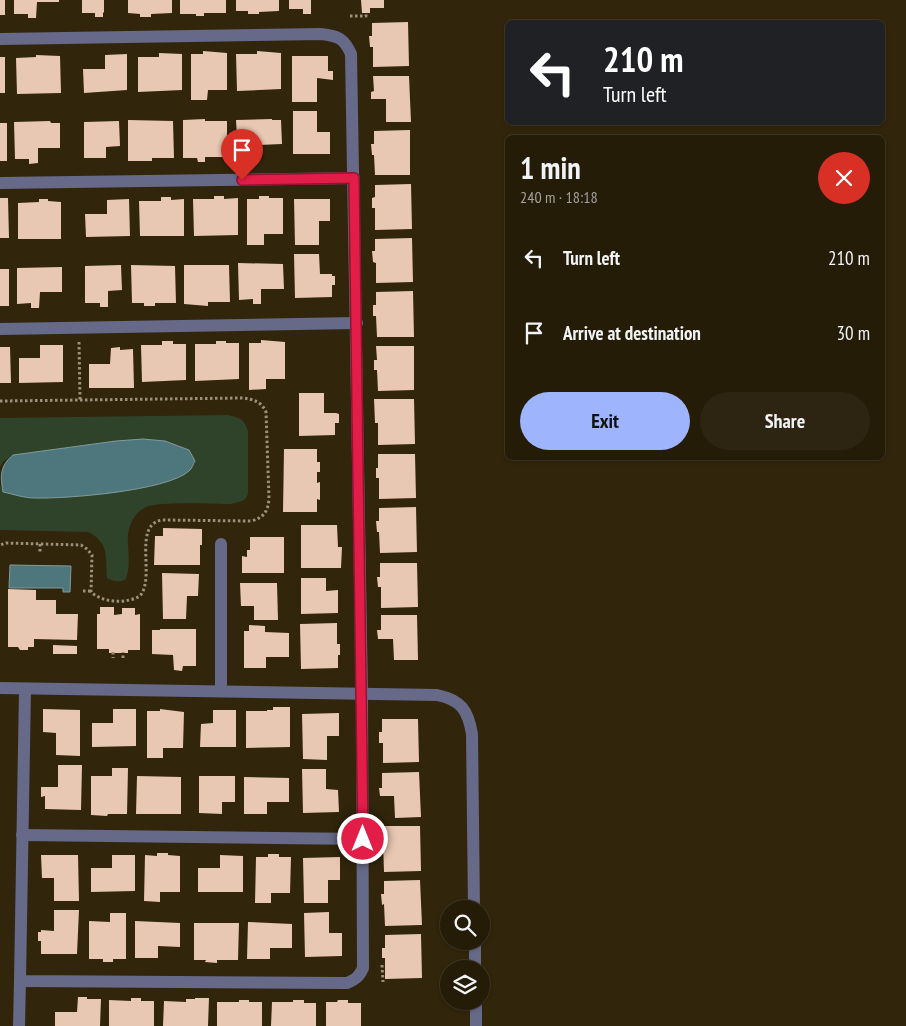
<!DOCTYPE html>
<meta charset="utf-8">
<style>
:root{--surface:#251c08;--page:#2d2512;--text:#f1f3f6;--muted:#a3a19c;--line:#423a29;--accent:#9eb4fd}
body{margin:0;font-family:"PT Sans Narrow",sans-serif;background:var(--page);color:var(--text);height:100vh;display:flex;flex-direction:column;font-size:19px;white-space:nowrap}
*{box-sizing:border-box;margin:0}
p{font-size:16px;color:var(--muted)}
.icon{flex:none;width:28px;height:28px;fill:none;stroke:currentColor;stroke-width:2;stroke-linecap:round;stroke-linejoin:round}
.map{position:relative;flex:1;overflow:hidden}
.details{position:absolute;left:505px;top:135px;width:380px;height:325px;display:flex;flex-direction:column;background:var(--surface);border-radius:8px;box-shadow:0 1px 4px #0004,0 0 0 1px var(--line)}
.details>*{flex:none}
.hud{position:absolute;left:505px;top:20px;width:380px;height:105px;border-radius:8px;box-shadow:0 1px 4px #0004,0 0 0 1px var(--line);background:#202124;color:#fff;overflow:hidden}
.buttons{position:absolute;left:440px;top:900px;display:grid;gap:10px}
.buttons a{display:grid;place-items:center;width:50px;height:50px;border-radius:50%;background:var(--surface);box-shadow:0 1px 4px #0004,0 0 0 1px var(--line);font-size:25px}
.pin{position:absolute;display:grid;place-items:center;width:42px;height:42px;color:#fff;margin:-51px -21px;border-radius:50% 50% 50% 0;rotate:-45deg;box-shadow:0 0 5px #0007}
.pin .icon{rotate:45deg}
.me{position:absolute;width:55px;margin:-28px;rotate:0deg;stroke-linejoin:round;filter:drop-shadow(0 0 4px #0008)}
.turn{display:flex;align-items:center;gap:18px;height:105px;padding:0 15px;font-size:22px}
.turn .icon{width:65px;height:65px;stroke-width:2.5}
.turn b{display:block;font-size:35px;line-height:42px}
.round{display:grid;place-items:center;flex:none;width:52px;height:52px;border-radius:26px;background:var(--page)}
.summary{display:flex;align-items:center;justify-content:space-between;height:85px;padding:0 15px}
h1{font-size:30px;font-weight:700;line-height:38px}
.primary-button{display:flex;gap:10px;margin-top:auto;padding:10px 15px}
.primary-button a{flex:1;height:58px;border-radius:30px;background:var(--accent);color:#111;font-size:20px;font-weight:700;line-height:58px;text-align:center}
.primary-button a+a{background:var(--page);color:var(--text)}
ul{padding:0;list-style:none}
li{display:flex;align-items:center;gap:15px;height:75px;padding:0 15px}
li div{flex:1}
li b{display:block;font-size:19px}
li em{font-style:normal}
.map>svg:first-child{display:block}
.green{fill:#2f422a}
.water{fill:#4e777d;stroke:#819b9b}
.building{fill:#e9c8b3}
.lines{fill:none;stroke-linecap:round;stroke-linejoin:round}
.path{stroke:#9b917d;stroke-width:3;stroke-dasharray:2.5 2.5;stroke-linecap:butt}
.service{stroke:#666988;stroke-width:12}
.minor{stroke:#666988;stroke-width:12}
.route-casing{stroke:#92132f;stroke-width:12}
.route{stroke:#e11d48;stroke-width:9}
</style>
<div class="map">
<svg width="906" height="1026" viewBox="0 0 906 1026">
<rect width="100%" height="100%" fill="#31250b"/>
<path class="green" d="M228 415C240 418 244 418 248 431V494C245 502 239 502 231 504 213 504 160 501 146 507 135 513 130 522 128 534 127 549 132 566 125 580 118 582 113 582 107 578 105 557 110 543 88 532L0 530V485L4 492 195 461 189 450 165 441 143 439 116 441 13 455 3 462 0 467V418Z"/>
<g class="water">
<path d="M143 439 165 441 189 450 195 461C193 464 192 469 189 471 167 491 65 499 34 498 24 498 13 494 3 492 0 475 0 466 13 455L116 441Z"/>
<path d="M10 565 71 566 70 592H63V588H9Z"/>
</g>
<g class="building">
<rect x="0" y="0" width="5" height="15"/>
<path d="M14 0H59V2H37L36 18H28V14H14Z"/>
<path d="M82 0H104V12L103 13V17H95V13H82Z"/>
<path d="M128 0H172V13L151 14V17H140V14L128 13Z"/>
<path d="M180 0H226V13H204V16H196V14H180Z"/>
<path d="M236 0H279V11L259 12V14H248V11H236Z"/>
<path d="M289 0H311V14H303V9H289Z"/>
<path d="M361 0H384V8H370V13H362Z"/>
<path d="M408 22 409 66 373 67V47H370L369 36H372V23Z"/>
<path d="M203 51 227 53V90H208L207 100H191V54H203Z"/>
<path d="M257 51 281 53V89L237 91 236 54H257Z"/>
<path d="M159 53 182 54V90L138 92V57H159Z"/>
<path d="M127 54V90L84 93 83 69H105V55Z"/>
<path d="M36 55 60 56 61 93 17 94 16 58 36 57Z"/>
<path d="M292 56H328V71H333V80L317 78V102H292Z"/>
<rect x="0" y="57" width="5" height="36"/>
<path d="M373 76H409L411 122H386V99H371V92L374 91Z"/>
<path d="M293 111H317V132H330V154H293Z"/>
<path d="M205 119V121H227V157H205V162H198L197 158H183V120Z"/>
<path d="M272 119V120H281L282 144 259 145 260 160H251V155H238L236 120Z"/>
<path d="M128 120 173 121 174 158H152V161H128Z"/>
<path d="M50 121 51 123H60V148H38V163L29 164V159H15L14 122Z"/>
<path d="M119 121 120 146 106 147V158H84V122Z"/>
<rect x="0" y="123" width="7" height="38"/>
<path d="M410 130V175H375L374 155H372L371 144H374V131Z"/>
<path d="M411 184 412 229 375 230V208H372V198L375 197V185Z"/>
<path d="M214 196H224V199L238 198V235L194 236 193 199H214Z"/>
<path d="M259 196H269V198H283V234H264V245H247V199H259Z"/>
<path d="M161 197H171V200L184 199V236H140L139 201H161Z"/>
<path d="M0 198H8L9 238H0Z"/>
<path d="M39 199H48V201L61 202V239H18V203L39 202Z"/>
<path d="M129 199 130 236 86 237 85 214H107V200Z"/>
<path d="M294 199H330V221H319V245H295Z"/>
<path d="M412 238 413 282 376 283V263L373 262 372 251H375V239Z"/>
<path d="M294 254H319L320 274H332V276H335V285H332V297L295 298Z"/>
<path d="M238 263 283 264 284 289H261V304H253V299L239 300Z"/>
<path d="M121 265 122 290 108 291V307H100V303H85V266Z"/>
<path d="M131 265 175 266 176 303H155V306H144V303H132Z"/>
<path d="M184 265H229L230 302H208V306L184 304Z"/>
<path d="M62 267V292H40L39 308H31V303L17 304V268Z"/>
<rect x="0" y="269" width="9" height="37"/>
<path d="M413 291 414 337H377L376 316H373V305H376V292Z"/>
<path d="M261 340 285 342V379H266V389L249 390V343H261Z"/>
<path d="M162 341H173V344H186V380L142 382 141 345H162Z"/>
<path d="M216 341H226V343H239V379L195 381V344H216Z"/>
<path d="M40 345H63V382L19 383V358H40Z"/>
<path d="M376 346H414V390L378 391 377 370H374V360H377Z"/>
<path d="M0 347H10L11 383H0Z"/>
<path d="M120 347V350L133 349 134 388H89V364H110L111 348Z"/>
<path d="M299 393H324V413H336L339 414V423H335V435L299 436Z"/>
<path d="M374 399H414L415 444 378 445V423H375Z"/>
<path d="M284 449H317V462H320V472H317V483L320 482V500L317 499V512H283Z"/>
<path d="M378 454H415L416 498 379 499V478H376V468H378Z"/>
<path d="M416 507 417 552 380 553 379 532H377L376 521H379V508Z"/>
<path d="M301 525H337L338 547H342L341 568H301Z"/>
<path d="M163 528 202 529V545H200V565H154L155 536H163Z"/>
<path d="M250 537H284V573H242V556L247 557V550H250Z"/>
<path d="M380 563H417L418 607 381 608V587H378L377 577H380Z"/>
<path d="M162 573 199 574 198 596H187L186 619H163Z"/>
<path d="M301 578H326V591L338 590V613L301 614Z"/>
<path d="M240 583H277L278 620H254V606H241Z"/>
<path d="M8 589 36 590V600H56V614H78L77 640 34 639V647H28V650H20L18 647H8Z"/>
<path d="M100 607H114V615L122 614V608H135V615L140 614V650H128V653H109V649H97V614H100Z"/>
<path d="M381 615H417L418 660H394L393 639H378L377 630H381Z"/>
<path d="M337 623V644H340V655H338V668L301 669 300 624Z"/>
<path d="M249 625 265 626V632L289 633V657H266V668H244V631H249Z"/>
<path d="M160 629H196V666H183L182 671 174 670 173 655 152 654V630H160Z"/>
<path d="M53 645 77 646V654H53Z"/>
<path d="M273 707H290V747L246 748V711H267V710H273Z"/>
<path d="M43 709 80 710V756L56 755V733L43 732Z"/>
<path d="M113 709H136V746L92 747V723H113Z"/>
<path d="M160 709 184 712 183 748H163V758H147V711H160Z"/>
<path d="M213 710H236V747H200L201 724 213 723Z"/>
<path d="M339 713V736H327V760L303 759 302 714Z"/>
<path d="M382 719H418L419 762 383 763V743H379V732H382Z"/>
<path d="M58 765H82L81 810 45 809V796L41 797V787H58Z"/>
<path d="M112 768H128L127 814H108L107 816 91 815V776H112Z"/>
<path d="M302 769H326V789L338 790 339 812 303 813Z"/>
<path d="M419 772 421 817 395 818 394 796H380L379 788H382V773Z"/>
<path d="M137 776 181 777V814H136Z"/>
<path d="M199 776H235V802H222V814L199 813Z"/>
<path d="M244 777 289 778V802H267V814H244Z"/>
<path d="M381 826H420L421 871 384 872 383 842H381Z"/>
<path d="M157 853H168V855L180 856V892H160V902L144 901 145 855 157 856Z"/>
<path d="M268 854H279V857H291L290 893H271V903H255L256 857H268Z"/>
<path d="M41 855H78L79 901H54V878H42Z"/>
<path d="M112 855H135V891L91 892V868H112Z"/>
<path d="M220 855 243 856V892H198V868H220Z"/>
<path d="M340 857V880H328V903H304L303 858Z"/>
<path d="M420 880 422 925 385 926 384 904 382 905 381 894H384V881Z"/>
<path d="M54 910H79L77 954H41V941H38V932H41V930L54 931Z"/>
<path d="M329 912V933H342V956L305 957 304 913Z"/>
<path d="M110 913H126V959H113V962H103V959H89V921L110 922Z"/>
<path d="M135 921 180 923V947L158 946V958H135Z"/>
<path d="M248 922 292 924V948H270V959H247Z"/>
<path d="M194 923H239L238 960H217V963L205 962 206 960H194Z"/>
<path d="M421 934 422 978 385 979V958H382V948H385V935Z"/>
<path d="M78 997H87V999H101L100 1026H55V1012H77Z"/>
<path d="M131 998H141V1001H154V1026H109V1000L131 1001Z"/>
<path d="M195 998H209L208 1026H163L164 1001 186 1002V999H195Z"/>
<path d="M239 1000H249V1002H262V1026H217V1002H239Z"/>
<path d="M293 1000H304V1003H316V1026H271L272 1002H293Z"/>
<path d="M338 1000H348V1003H361V1026H326V1002H337Z"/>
</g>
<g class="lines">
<g class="path">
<path d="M350 16H366V14"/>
<path d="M79 342 80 400"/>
<path d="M0 401 242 398C253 399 262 402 266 412L269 499C268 512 263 518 251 521L162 520C132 525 156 577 140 596 126 604 103 603 91 592L92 555 87 549 81 545 6 543 0 545"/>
<path d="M40 544V552"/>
<path d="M83 591H91"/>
<path d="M113 652V658"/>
<path d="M123 658V652"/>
<path d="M382 965 383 982"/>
</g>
<path class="service" d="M221 691V544"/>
<g class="minor">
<path d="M0 39 321 34C338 36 344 38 351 54L362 694 363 968C359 977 356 979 347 983L20 981 25 689"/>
<path d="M0 183 354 178"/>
<path d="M0 329 357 323"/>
<path d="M0 688 437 695C461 700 468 710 472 734L474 909"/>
<path d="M22 835 363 839"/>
<path d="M475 941V969"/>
<path d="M476 1001V1026"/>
<path d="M19 1026 20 981"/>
</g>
</g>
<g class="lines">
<defs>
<path id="route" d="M242 180 354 178 363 839"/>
</defs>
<use href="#route" class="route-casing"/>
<use href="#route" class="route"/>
</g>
</svg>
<div class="buttons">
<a><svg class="icon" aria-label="search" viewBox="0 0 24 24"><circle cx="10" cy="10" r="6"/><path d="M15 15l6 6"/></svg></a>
<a><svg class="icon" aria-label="layers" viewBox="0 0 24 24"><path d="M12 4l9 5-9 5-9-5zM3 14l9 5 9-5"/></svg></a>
</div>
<div class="pin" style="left:242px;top:180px;background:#d93025"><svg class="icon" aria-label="arrive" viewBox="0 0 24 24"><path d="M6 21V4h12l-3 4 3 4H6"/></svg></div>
<svg class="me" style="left:363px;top:839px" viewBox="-20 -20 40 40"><circle r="17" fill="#e11d48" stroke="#fff" stroke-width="3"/><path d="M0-11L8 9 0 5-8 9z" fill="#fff"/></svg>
<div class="hud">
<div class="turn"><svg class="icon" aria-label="left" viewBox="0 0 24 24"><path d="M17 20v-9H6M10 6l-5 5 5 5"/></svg><div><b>210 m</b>Turn left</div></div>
</div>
<section class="details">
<div class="summary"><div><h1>1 min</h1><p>240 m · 18:18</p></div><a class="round" style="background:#d93025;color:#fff"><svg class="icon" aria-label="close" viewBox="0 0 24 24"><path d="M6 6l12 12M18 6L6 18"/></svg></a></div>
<ul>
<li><svg class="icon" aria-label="left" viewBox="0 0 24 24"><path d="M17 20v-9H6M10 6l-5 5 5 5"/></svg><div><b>Turn left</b></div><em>210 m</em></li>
<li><svg class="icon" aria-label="arrive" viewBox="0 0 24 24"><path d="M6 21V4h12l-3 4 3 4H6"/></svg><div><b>Arrive at destination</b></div><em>30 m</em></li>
</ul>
<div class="primary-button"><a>Exit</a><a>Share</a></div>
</section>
</div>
